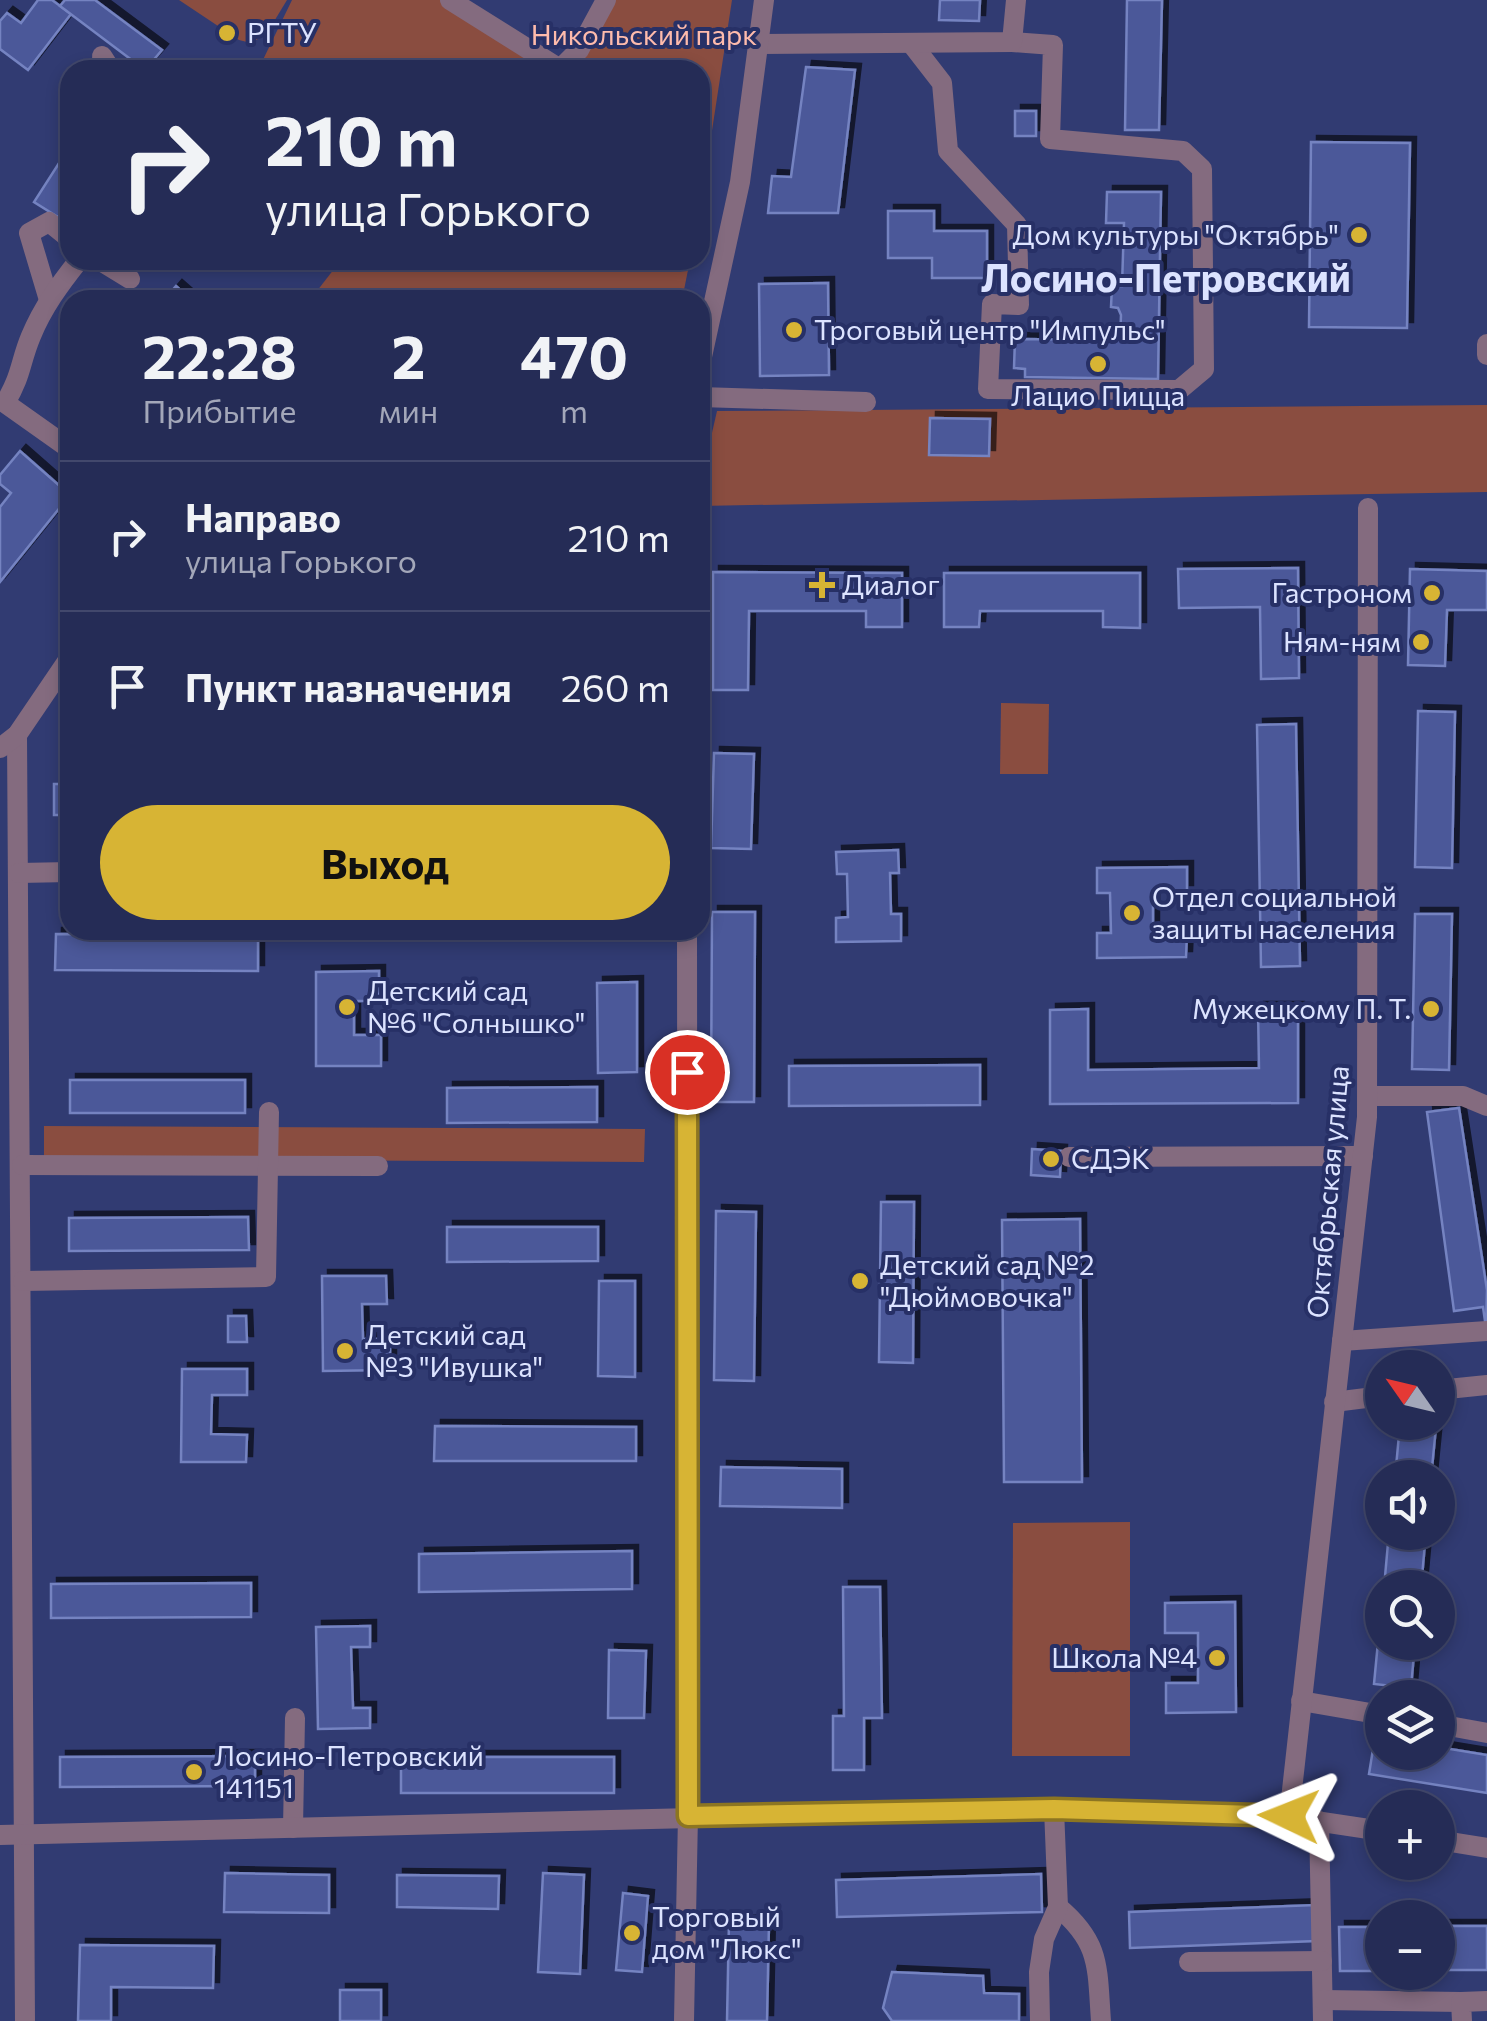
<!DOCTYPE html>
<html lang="ru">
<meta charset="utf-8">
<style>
:root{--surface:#252c56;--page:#2d345c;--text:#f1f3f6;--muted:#a3a7b9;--line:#42486c;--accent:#d7b434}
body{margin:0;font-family:Commissioner,sans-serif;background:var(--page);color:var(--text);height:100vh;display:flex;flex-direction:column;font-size:38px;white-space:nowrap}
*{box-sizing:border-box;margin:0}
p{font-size:32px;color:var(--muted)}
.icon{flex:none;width:55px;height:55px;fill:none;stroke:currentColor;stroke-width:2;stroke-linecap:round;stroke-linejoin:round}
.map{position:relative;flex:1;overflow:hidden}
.panel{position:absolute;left:60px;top:290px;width:650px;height:650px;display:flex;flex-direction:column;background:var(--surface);border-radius:30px;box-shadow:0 5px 15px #0003,0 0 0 2px var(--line)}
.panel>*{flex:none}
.top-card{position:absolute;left:60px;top:60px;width:650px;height:210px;border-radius:30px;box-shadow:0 5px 15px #0003,0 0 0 2px var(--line);background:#252c56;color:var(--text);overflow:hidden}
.needle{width:65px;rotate:304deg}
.tools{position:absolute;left:1365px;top:1350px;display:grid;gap:20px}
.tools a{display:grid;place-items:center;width:90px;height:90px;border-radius:50%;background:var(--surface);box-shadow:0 5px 15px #0003,0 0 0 2px var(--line);font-size:50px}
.pin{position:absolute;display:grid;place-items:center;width:85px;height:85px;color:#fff;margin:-42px;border:5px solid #fff;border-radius:50%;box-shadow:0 2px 10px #0007}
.me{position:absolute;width:110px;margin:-55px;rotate:272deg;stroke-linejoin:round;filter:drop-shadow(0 0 8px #0008)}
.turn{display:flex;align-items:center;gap:35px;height:210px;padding:0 40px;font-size:45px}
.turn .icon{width:130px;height:130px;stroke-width:2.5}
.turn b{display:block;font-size:70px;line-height:85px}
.eta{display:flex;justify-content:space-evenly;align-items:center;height:170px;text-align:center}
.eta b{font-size:60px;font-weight:700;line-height:70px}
.button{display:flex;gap:20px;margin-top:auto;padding:20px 40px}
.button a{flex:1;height:115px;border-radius:60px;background:var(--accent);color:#111;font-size:40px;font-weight:700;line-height:115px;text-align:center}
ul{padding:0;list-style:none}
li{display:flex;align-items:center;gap:30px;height:150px;padding:0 40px;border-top:2px solid var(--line)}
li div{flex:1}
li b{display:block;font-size:38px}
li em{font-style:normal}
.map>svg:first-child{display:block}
.green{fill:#8a4d40}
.building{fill:#4b5899;stroke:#7483c1;stroke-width:2.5;filter:url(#shadow)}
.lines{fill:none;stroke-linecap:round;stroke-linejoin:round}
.minor{stroke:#846b7f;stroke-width:20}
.route-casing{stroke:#8c7522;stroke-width:25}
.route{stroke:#d7b434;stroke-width:18}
.poi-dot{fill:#d7b434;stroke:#273066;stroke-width:4}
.labels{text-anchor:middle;stroke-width:8;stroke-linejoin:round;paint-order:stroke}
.poi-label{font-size:28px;fill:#dce3ff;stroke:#273066;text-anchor:start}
.park-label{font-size:28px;fill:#febbac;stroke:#273066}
.street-label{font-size:28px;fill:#dce3ff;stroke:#273066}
.district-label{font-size:38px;font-weight:bold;fill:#dce3ff;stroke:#273066}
</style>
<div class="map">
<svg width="1487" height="2021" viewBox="0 0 1487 2021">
<defs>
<filter id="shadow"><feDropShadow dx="6" dy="-6" stdDeviation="0" flood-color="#0009"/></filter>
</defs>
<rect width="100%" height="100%" fill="#313b72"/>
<g class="green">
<path d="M179 0H287L267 33 251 43 239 40Z"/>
<path d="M292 0H465L563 61 600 0H732L700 209V70H258Z"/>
<path d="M341 260H690L682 300H310Z"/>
<path d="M1487 405V492L700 506V485L717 411Z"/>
<path d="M1001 703 1049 704 1048 774H1000Z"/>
<path d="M44 1126 645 1129 644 1162 44 1159Z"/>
<path d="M1130 1522V1756H1012L1013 1523Z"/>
</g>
<g class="building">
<path d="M38 0H52L71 14 28 70 0 49V21L7 13 21 23Z"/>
<path d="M65 0H95L162 50 145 70 60 6Z"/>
<path d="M940 0H980L979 21 939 20Z"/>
<path d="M1127 0H1162L1159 130H1125Z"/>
<path d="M806 67 855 70 838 213H768L772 176 791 177Z"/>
<rect x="1015" y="111" width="21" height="25"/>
<path d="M1311 142 1410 143 1407 328 1309 327Z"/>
<path d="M61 160 70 166V198L58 217 34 202Z"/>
<path d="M1107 192H1161L1158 379 1025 377V369L1014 368 1015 339 1120 340 1121 315 1118 308 1111 307 1112 286H1122L1124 223H1106Z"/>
<path d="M888 211H934V231H987V278H932V258H888Z"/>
<path d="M828 283 829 375 760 376 759 284Z"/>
<path d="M176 286 192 300H164Z"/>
<path d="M930 418 990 419 989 456 929 455Z"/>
<path d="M20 451 70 495 0 582V507L11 493 0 484V475Z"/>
<path d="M1298 568 1299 678 1261 679 1260 607 1179 608 1178 569Z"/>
<path d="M1410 569 1487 571V610H1447L1445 666 1408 665Z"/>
<path d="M713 572 902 573V627H866V611H749L748 690H713Z"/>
<path d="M944 573H1140V628L1103 627V611H980L979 627H944Z"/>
<path d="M1418 711 1455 712 1452 868 1415 867Z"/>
<path d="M1296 724 1300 966 1261 967 1257 725Z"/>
<path d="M714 753 754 754 751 849 711 848Z"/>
<rect x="54" y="784" width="16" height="31"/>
<path d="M898 850 899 873H890L891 914H901V941L836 942V918L848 917 847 874H837L836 852Z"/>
<path d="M1187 867V891H1153V934H1187L1186 957 1097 958V933H1111L1110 893H1097V868Z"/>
<path d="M712 912H755L754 1102H711Z"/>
<path d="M1415 914H1452L1449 1070 1412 1069Z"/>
<rect x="441" y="930" width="195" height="3"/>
<path d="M56 934 258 935V971L55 970Z"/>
<path d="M379 971V1001H354V1035H381V1066H316V972Z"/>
<path d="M637 982V1072L598 1073 597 983Z"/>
<path d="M1258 1008H1298V1103L1050 1104V1010L1088 1009V1070L1259 1068Z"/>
<path d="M980 1065V1105L789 1106V1066Z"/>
<rect x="70" y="1080" width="175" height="33"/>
<path d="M597 1087V1122L447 1123V1088Z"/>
<path d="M1459 1108 1487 1290 1486 1328 1483 1307 1454 1311 1427 1112Z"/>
<path d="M1032 1149 1061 1151 1060 1177 1031 1175Z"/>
<path d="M881 1202H914L913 1363 879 1362Z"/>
<path d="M716 1211 756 1212 754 1381 714 1380Z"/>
<path d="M248 1217 249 1250 69 1251V1218Z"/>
<path d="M1080 1219 1082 1482H1004L1002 1220Z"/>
<path d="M447 1227H598V1261L447 1262Z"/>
<path d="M322 1276H386L387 1304H362L363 1339H390V1370L323 1371Z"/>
<path d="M599 1281H635V1377L598 1376Z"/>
<path d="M228 1316H246L247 1342H228Z"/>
<path d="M182 1369H247V1395H212L211 1434 247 1435 246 1462H181Z"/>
<path d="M1400 1424 1436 1427 1431 1478H1395Z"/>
<path d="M435 1426 636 1427V1461H434Z"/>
<path d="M721 1467 842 1469V1508L720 1506Z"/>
<path d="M1389 1532H1426L1421 1588H1384Z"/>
<path d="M632 1551V1589L419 1592V1554Z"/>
<path d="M251 1583V1617L51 1618V1584Z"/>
<path d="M843 1587H880L882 1718H864V1770H833V1716H844Z"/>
<path d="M1382 1600V1642H1415L1411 1688 1374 1684Z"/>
<path d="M1235 1602 1236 1712 1166 1713V1683H1198V1633H1165V1603Z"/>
<path d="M370 1626V1647H351L353 1708H370V1728L318 1729 316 1627Z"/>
<path d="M609 1650 646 1651 644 1718H608Z"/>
<path d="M1375 1737 1382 1738V1752H1438V1747L1487 1755V1793L1369 1774Z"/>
<path d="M255 1756V1786L60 1787V1757Z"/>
<rect x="401" y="1757" width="213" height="36"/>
<path d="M225 1873 329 1875V1913L224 1912Z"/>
<path d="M543 1873 584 1875 580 1974 538 1972Z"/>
<path d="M1041 1874 1042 1912 837 1917 836 1880Z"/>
<path d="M397 1875 499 1876 498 1909 397 1907Z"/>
<path d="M623 1893 648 1896 642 1972 616 1970Z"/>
<path d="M1316 1905 1317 1941 1130 1948 1129 1912Z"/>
<path d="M729 1921 769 1922 767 2021H727Z"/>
<rect x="1438" y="1926" width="49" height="44"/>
<path d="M1339 1927H1382V1971H1340Z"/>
<path d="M80 1945 214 1946 213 1988 111 1987V2021H78Z"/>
<path d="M892 1972 983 1976 984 1993 1019 1994V2021H892L883 2008Z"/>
<rect x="340" y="1990" width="41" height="31"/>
</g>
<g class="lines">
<g class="minor">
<path d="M450 0 560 69 579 50 606 0"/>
<path d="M911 43 942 83 948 151 1017 225 1019 305 992 304 988 389 1179 390 1204 369 1202 169 1183 151 1050 139 1053 45 1012 42"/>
<path d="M758 44 1012 42 1016 0"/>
<path d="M102 56 111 70"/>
<path d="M99 260 130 279"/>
<path d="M49 300 29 233 49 222 70 239"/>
<path d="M1487 344V355"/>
<path d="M700 366 740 182 764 0"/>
<path d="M700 397 866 402"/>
<path d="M70 449 5 403C22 375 20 362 31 336 43 307 60 284 79 260"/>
<path d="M17 735 25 2021"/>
<path d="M0 748 17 735 70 657"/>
<path d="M19 873 70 872"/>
<path d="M1368 1096H1463L1487 1106"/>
<path d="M1069 1157 1363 1156"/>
<path d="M22 1165 378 1166"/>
<path d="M23 1281 266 1277 269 1112"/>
<path d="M1342 1341 1487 1331"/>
<path d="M1438 1390 1487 1385"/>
<path d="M1334 1402 1382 1396"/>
<path d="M1301 1701 1382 1715"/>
<path d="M1438 1724 1487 1733"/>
<path d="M1289 1817 1367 1117 1368 508"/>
<path d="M1319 1821 1323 2021"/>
<path d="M293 1828 295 1718"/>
<path d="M0 1835 1054 1809 1289 1817 1382 1831"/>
<path d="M1438 1840 1487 1848"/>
<path d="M1058 1907C1101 1943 1097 1967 1101 2021"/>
<path d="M1189 1962 1322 1961"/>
<path d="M1323 2000 1461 2002"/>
<path d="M684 2021 688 1815 687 930"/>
<path d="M1040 2021 1039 1972 1044 1939 1058 1907 1054 1809"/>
<path d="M1462 2021 1461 2002 1487 2001"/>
</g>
</g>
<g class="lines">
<defs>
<path id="route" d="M687 1072 688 1816 1054 1809 1289 1816"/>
</defs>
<use href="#route" class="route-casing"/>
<use href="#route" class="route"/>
</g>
<g class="poi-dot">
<circle cx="227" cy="33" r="10"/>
<circle cx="1359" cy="235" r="10"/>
<circle cx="794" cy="330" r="10"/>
<circle cx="1098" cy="364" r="10"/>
<path d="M817 570h10v10h10v10h-10v10h-10v-10h-10v-10h10z"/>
<circle cx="1432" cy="593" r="10"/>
<circle cx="1421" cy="642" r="10"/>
<circle cx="1132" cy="913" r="10"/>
<circle cx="347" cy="1007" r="10"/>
<circle cx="1431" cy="1009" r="10"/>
<circle cx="1051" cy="1159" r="10"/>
<circle cx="860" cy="1281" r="10"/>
<circle cx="345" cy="1351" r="10"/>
<circle cx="1217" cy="1658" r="10"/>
<circle cx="194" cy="1772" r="10"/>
<circle cx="632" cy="1933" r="10"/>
</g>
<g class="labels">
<g class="poi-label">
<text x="247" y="43">РГТУ</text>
<text x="1339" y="245" text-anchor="end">Дом культуры "Октябрь"</text>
<text x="814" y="340">Троговый центр "Импульс"</text>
<text x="1098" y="406" text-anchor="middle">Лацио Пицца</text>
<text x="842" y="595">Диалог</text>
<text x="1412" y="603" text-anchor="end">Гастроном</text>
<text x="1401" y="652" text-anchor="end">Ням-ням</text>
<text x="1152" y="907">Отдел социальной<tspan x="1152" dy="32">защиты населения</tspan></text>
<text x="367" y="1001">Детский сад<tspan x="367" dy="32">№6 "Солнышко"</tspan></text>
<text x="1411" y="1019" text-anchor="end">Мужецкому П. Т.</text>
<text x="1071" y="1169">СДЭК</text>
<text x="880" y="1275">Детский сад №2<tspan x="880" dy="32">"Дюймовочка"</tspan></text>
<text x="365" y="1345">Детский сад<tspan x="365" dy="32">№3 "Ивушка"</tspan></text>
<text x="1197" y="1668" text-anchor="end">Школа №4</text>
<text x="214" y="1766">Лосино-Петровский<tspan x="214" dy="32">141151</tspan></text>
<text x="652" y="1927">Торговый<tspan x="652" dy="32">дом "Люкс"</tspan></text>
</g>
<g class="park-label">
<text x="644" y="45">Никольский парк</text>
</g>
<g class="street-label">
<text transform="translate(1328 1192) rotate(-85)" y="10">Октябрьская улица</text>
</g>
<g class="district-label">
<text x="1166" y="292">Лосино-Петровский</text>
</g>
</g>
</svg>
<div class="tools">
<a><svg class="needle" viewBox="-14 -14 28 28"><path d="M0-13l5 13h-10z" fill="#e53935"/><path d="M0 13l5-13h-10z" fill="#a3a7b9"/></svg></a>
<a><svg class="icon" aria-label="sound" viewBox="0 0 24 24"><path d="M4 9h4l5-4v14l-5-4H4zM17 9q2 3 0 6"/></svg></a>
<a><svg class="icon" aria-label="search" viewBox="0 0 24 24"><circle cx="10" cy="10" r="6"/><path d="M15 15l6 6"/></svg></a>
<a><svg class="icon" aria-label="layers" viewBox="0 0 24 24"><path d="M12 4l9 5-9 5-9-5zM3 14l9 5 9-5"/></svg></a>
<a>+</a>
<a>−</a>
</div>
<div class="pin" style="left:687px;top:1072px;background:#d93025"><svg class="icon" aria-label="arrive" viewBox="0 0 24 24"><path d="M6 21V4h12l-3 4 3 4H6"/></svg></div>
<svg class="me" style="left:1289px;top:1816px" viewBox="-20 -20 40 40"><path d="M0-17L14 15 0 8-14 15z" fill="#d7b434" stroke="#fff" stroke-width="4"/></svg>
<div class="top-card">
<div class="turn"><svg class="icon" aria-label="right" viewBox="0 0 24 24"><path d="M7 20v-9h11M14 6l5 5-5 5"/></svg><div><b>210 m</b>улица Горького</div></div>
</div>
<section class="panel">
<div class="eta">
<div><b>22:28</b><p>Прибытие</p></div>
<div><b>2</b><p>мин</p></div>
<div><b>470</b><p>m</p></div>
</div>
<ul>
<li><svg class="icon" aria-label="right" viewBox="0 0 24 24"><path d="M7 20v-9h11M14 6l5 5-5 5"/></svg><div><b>Направо</b><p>улица Горького</p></div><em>210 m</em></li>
<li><svg class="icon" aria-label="arrive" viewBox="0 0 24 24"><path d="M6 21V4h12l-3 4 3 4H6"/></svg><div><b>Пункт назначения</b></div><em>260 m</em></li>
</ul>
<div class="button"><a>Выход</a></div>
</section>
</div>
